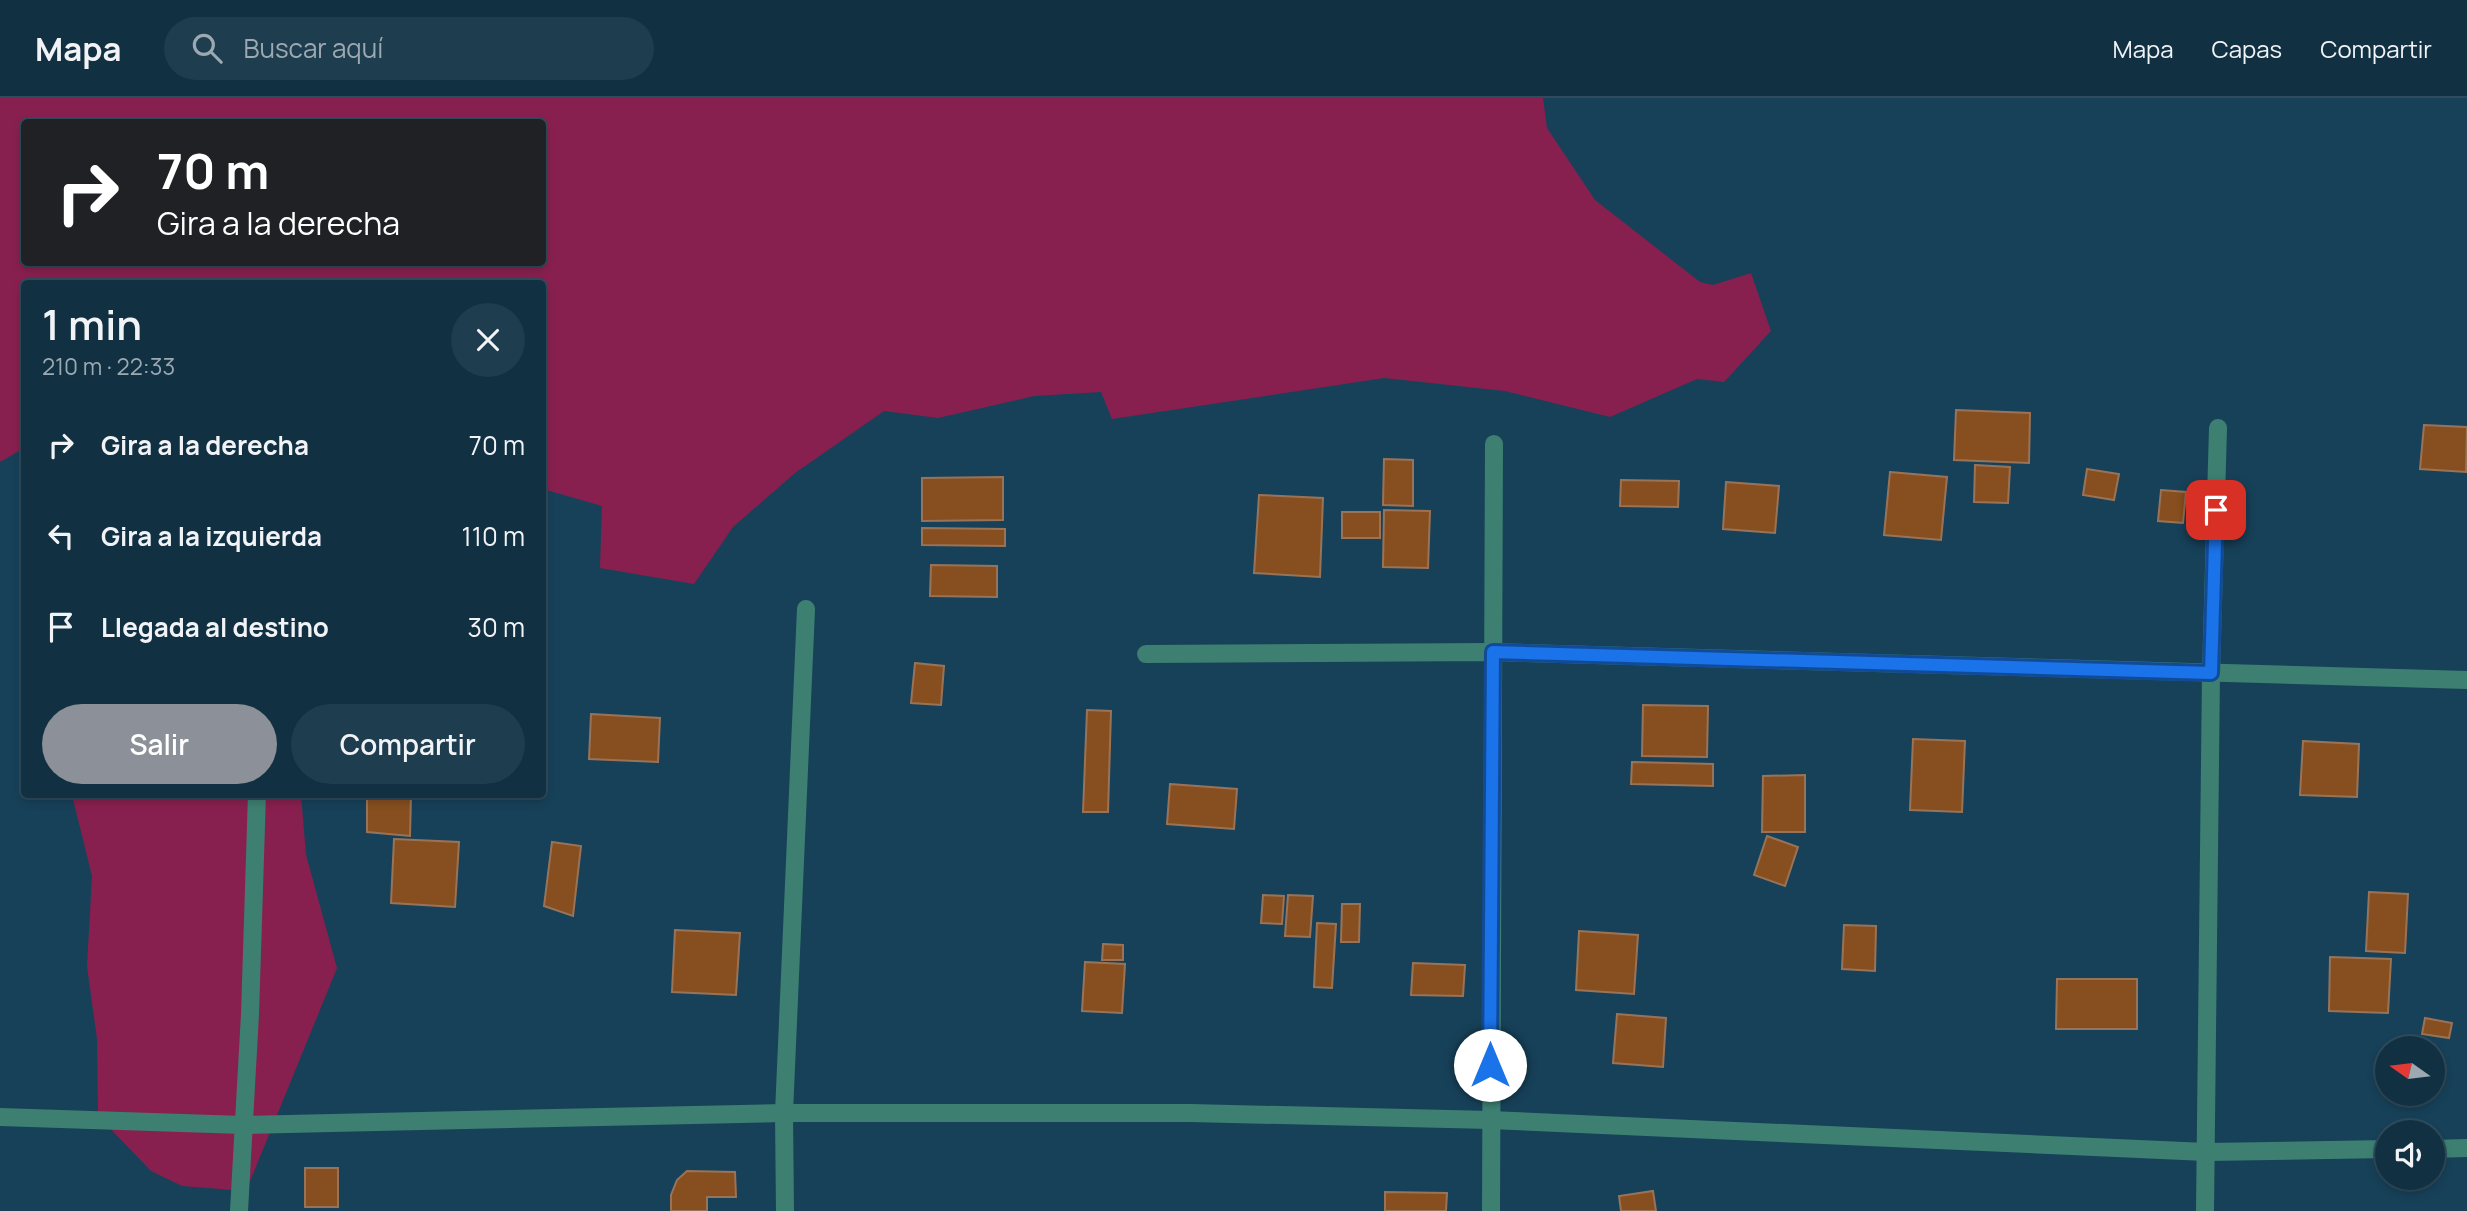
<!DOCTYPE html>
<html lang="es">
<meta charset="utf-8">
<style>
:root{--surface:#113143;--page:#1e3d4e;--text:#f1f3f6;--muted:#9ca9b2;--line:#304c5c;--accent:#8c9099}
body{margin:0;font-family:Manrope,sans-serif;background:var(--page);color:var(--text);height:100vh;display:flex;flex-direction:column;font-size:26px;white-space:nowrap}
*{box-sizing:border-box;margin:0}
p{font-size:23px;color:var(--muted)}
.icon{flex:none;width:38px;height:38px;fill:none;stroke:currentColor;stroke-width:2;stroke-linecap:round;stroke-linejoin:round}
.map{position:relative;flex:1;overflow:hidden}
.sheet{position:absolute;left:21px;top:182px;width:525px;height:518px;display:flex;flex-direction:column;background:var(--surface);border-radius:7px;box-shadow:0 4px 10px #0003,0 0 0 2px var(--line)}
.sheet>*{flex:none}
.top-card{position:absolute;left:21px;top:21px;width:525px;height:147px;border-radius:7px;box-shadow:0 4px 10px #0003,0 0 0 2px var(--line);background:#202124;color:#fff;overflow:hidden}
.needle{width:46px;rotate:284deg}
.fabs{position:absolute;left:2375px;top:938px;display:grid;gap:14px}
.fabs a{display:grid;place-items:center;width:70px;height:70px;border-radius:50%;background:var(--surface);box-shadow:0 4px 10px #0003,0 0 0 2px var(--line);font-size:35px}
.pin{position:absolute;display:grid;place-items:center;width:60px;height:60px;color:#fff;margin:-30px;border-radius:14px;box-shadow:0 4px 10px #0006}
.me{position:absolute;width:77px;margin:-38px;rotate:0deg;stroke-linejoin:round;filter:drop-shadow(0 0 5px #0008)}
.turn{display:flex;align-items:center;gap:24px;height:147px;padding:0 21px;font-size:32px}
.turn .icon{width:91px;height:91px;stroke-width:2.5}
.turn b{display:block;font-size:49px;line-height:60px}
.round{display:grid;place-items:center;flex:none;width:74px;height:74px;border-radius:37px;background:var(--page)}
.summary{display:flex;align-items:center;justify-content:space-between;height:119px;padding:0 21px}
h1{font-size:42px;font-weight:600;line-height:52px}
.primary-button{display:flex;gap:14px;margin-top:auto;padding:14px 21px}
.primary-button a{flex:1;height:80px;border-radius:42px;background:var(--accent);color:#fff;font-size:28px;font-weight:600;line-height:80px;text-align:center}
.primary-button a+a{background:var(--page);color:var(--text)}
ul{padding:0;list-style:none}
li{display:flex;align-items:center;gap:21px;height:91px;padding:0 21px}
li div{flex:1}
li b{display:block;font-size:26px}
li em{font-style:normal}
header{display:flex;align-items:center;gap:42px;box-sizing:border-box;height:98px;padding:0 35px;background:var(--surface);border-bottom:2px solid var(--line)}
header strong{font-size:33px}
nav{display:flex;gap:38px;margin-inline-start:auto;font-size:24px}
.search{width:490px;height:63px;background:var(--page);display:flex;align-items:center;gap:18px;box-sizing:border-box;padding:0 24px;border-radius:38px;color:var(--muted);font-size:26px}
.map>svg:first-child{display:block}
.green{fill:#88204f;fill-rule:evenodd}
.building{fill:#874f1f;stroke:#997358;stroke-width:2}
.lines{fill:none;stroke-linecap:round;stroke-linejoin:round}
.street{stroke:#3d8072;stroke-width:18}
.route-casing{stroke:#114b97;stroke-width:18}
.route{stroke:#1a73e8;stroke-width:12}
</style>
<header>
<strong>Mapa</strong>
<div class="search"><svg class="icon" aria-label="search" viewBox="0 0 24 24"><circle cx="10" cy="10" r="6"/><path d="M15 15l6 6"/></svg>Buscar aquí</div>
<nav><a>Mapa</a><a>Capas</a><a>Compartir</a></nav>
</header>
<div class="map">
<svg width="2467" height="1113" viewBox="0 0 2467 1113">
<rect width="100%" height="100%" fill="#174159"/>
<g class="green">
<path d="M0 0H1543L1547 30 1595 102 1700 184 1713 187 1751 175 1771 233 1724 284 1697 281 1610 319 1505 293 1384 280 1112 321 1101 294 1034 298 938 320 884 313 795 375 733 429 694 486 600 470 602 408 543 391 542 186H24V350L0 364ZM24 24H542V164H24Z"/>
<path d="M72 697H301L306 757 337 870 246 1093 182 1088 151 1073 98 1018 97 941 87 868 92 778Z"/>
</g>
<g class="building">
<path d="M1956 312 2030 315 2029 365 1954 362Z"/>
<path d="M2424 327 2467 329 2466 374 2420 371Z"/>
<path d="M1384 361 1413 362V408L1383 407Z"/>
<path d="M1975 367 2010 369 2008 405 1974 404Z"/>
<path d="M2087 371 2119 376 2114 402 2083 397Z"/>
<path d="M1890 374 1947 379 1941 442 1884 437Z"/>
<path d="M1003 379V422L922 423V380Z"/>
<path d="M1621 382 1679 383 1678 409 1620 408Z"/>
<path d="M1726 384 1779 388 1775 435 1723 431Z"/>
<path d="M2161 392 2186 394 2183 425 2158 423Z"/>
<path d="M1259 397 1323 400 1320 479 1254 475Z"/>
<path d="M1384 412 1430 413 1428 470 1383 469Z"/>
<rect x="1342" y="414" width="38" height="26"/>
<path d="M922 430 1005 431V448L922 447Z"/>
<path d="M931 467 997 468V499L930 498Z"/>
<path d="M915 565 944 568 941 607 911 605Z"/>
<path d="M1643 607 1708 608 1707 659 1642 658Z"/>
<path d="M1087 612 1111 613 1108 714H1083Z"/>
<path d="M591 616 660 620 658 664 589 661Z"/>
<path d="M1913 641 1965 643 1962 714 1910 712Z"/>
<path d="M2303 643 2359 646 2357 699 2300 697Z"/>
<path d="M1632 664 1713 666V688L1631 686Z"/>
<path d="M1805 677V734H1762L1763 678Z"/>
<path d="M1170 686 1237 691 1234 731 1167 726Z"/>
<path d="M367 696H411L410 738 367 734Z"/>
<path d="M1767 738 1798 749 1785 788 1754 777Z"/>
<path d="M394 741 459 744 455 809 391 805Z"/>
<path d="M552 744 581 748 573 818 544 808Z"/>
<path d="M2369 794 2408 796 2405 855 2366 853Z"/>
<path d="M1263 797 1284 798 1282 826 1261 825Z"/>
<path d="M1288 797 1313 798 1310 839 1285 838Z"/>
<path d="M1342 806H1360L1359 844H1341Z"/>
<path d="M1317 825 1336 826 1332 890 1314 889Z"/>
<path d="M1844 827 1876 828 1875 873 1842 871Z"/>
<path d="M675 832 740 835 736 897 672 894Z"/>
<path d="M1579 833 1638 837 1634 896 1576 892Z"/>
<path d="M1103 846 1123 847V862H1102Z"/>
<path d="M2330 859 2391 861 2388 915 2329 913Z"/>
<path d="M1085 864 1125 866 1122 915 1082 913Z"/>
<path d="M1413 865 1465 867 1463 898 1411 897Z"/>
<path d="M2057 881H2137V931H2056Z"/>
<path d="M1617 916 1666 920 1663 969 1613 965Z"/>
<path d="M2425 920 2452 925 2449 940 2422 936Z"/>
<rect x="305" y="1070" width="33" height="39"/>
<path d="M687 1073 735 1074 736 1099H707V1113H671V1097L677 1082Z"/>
<path d="M1653 1093 1656 1113H1621L1619 1098Z"/>
<path d="M1385 1094 1447 1095 1446 1113H1385Z"/>
</g>
<g class="lines">
<g class="street">
<path d="M1146 556 1493 554 2467 582"/>
<path d="M0 1019 243 1027 784 1015H1190L1490 1022 2206 1054 2387 1051"/>
<path d="M2432 1051 2467 1050"/>
<path d="M239 1113 250 916 257 696"/>
<path d="M785 1113 784 1015 806 511"/>
<path d="M1491 1113 1494 346"/>
<path d="M2205 1113 2211 575 2218 330"/>
</g>
</g>
<g class="lines">
<defs>
<path id="route" d="M1490 967 1493 554 2211 575 2216 412"/>
</defs>
<use href="#route" class="route-casing"/>
<use href="#route" class="route"/>
</g>
</svg>
<div class="fabs">
<a><svg class="needle" viewBox="-14 -14 28 28"><path d="M0-13l5 13h-10z" fill="#e53935"/><path d="M0 13l5-13h-10z" fill="#9ca9b2"/></svg></a>
<a><svg class="icon" aria-label="sound" viewBox="0 0 24 24"><path d="M4 9h4l5-4v14l-5-4H4zM17 9q2 3 0 6"/></svg></a>
</div>
<div class="pin" style="left:2216px;top:412px;background:#d93025"><svg class="icon" aria-label="arrive" viewBox="0 0 24 24"><path d="M6 21V4h12l-3 4 3 4H6"/></svg></div>
<svg class="me" style="left:1490px;top:967px" viewBox="-20 -20 40 40"><circle r="19" fill="#fff"/><path d="M0-13L10 11 0 6-10 11z" fill="#1a73e8"/></svg>
<div class="top-card">
<div class="turn"><svg class="icon" aria-label="right" viewBox="0 0 24 24"><path d="M7 20v-9h11M14 6l5 5-5 5"/></svg><div><b>70 m</b>Gira a la derecha</div></div>
</div>
<section class="sheet">
<div class="summary"><div><h1>1 min</h1><p>210 m · 22:33</p></div><a class="round"><svg class="icon" aria-label="close" viewBox="0 0 24 24"><path d="M6 6l12 12M18 6L6 18"/></svg></a></div>
<ul>
<li><svg class="icon" aria-label="right" viewBox="0 0 24 24"><path d="M7 20v-9h11M14 6l5 5-5 5"/></svg><div><b>Gira a la derecha</b></div><em>70 m</em></li>
<li><svg class="icon" aria-label="left" viewBox="0 0 24 24"><path d="M17 20v-9H6M10 6l-5 5 5 5"/></svg><div><b>Gira a la izquierda</b></div><em>110 m</em></li>
<li><svg class="icon" aria-label="arrive" viewBox="0 0 24 24"><path d="M6 21V4h12l-3 4 3 4H6"/></svg><div><b>Llegada al destino</b></div><em>30 m</em></li>
</ul>
<div class="primary-button"><a>Salir</a><a>Compartir</a></div>
</section>
</div>
